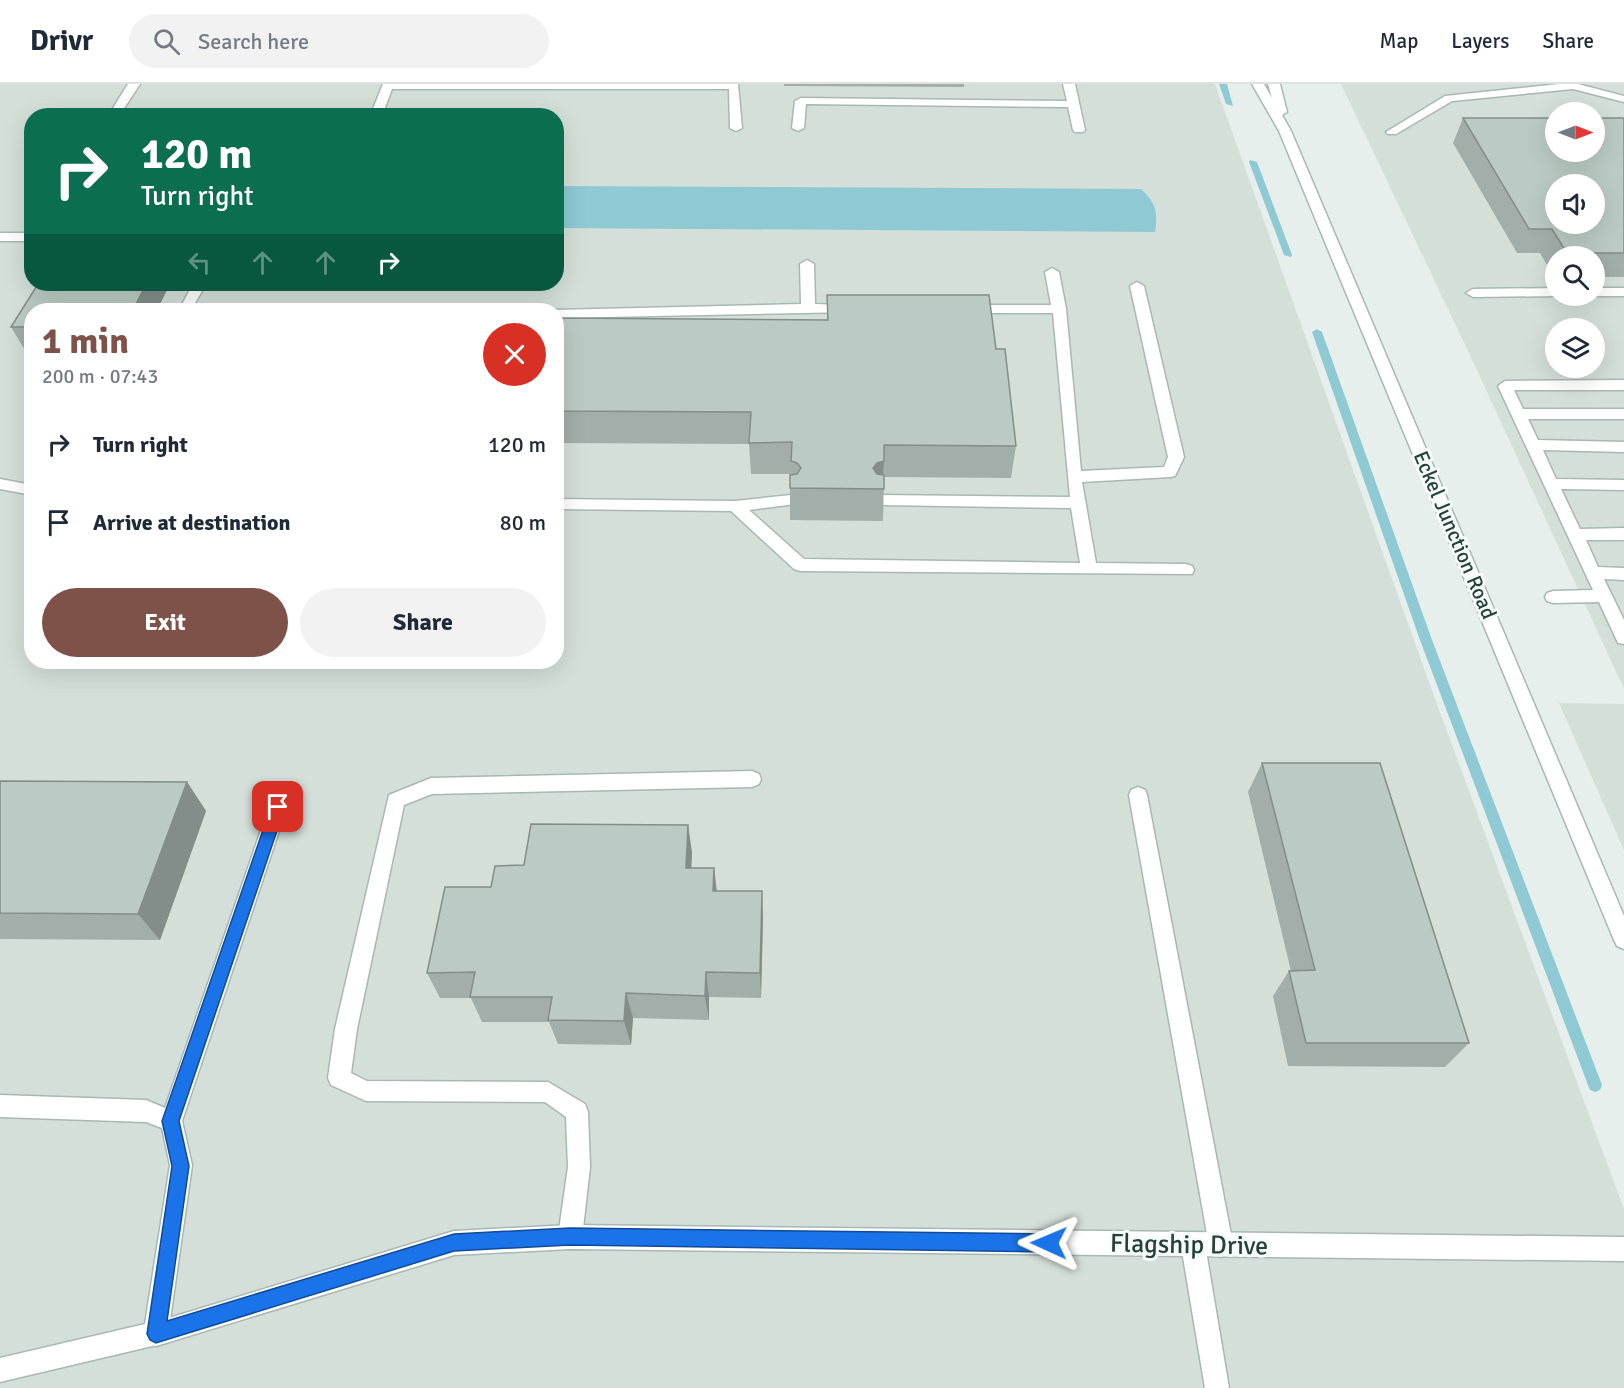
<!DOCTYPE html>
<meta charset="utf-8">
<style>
:root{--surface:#fff;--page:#f2f2f3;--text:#1f2937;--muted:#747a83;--line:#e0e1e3;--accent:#7f5249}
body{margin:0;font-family:Signika,sans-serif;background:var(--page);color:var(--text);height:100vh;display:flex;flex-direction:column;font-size:22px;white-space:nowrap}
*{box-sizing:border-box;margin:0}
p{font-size:20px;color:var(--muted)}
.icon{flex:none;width:33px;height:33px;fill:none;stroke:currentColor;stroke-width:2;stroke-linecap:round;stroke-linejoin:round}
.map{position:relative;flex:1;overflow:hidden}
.sheet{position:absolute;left:24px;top:219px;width:540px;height:366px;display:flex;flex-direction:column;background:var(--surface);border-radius:24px;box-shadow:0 6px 24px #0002}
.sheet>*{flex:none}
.top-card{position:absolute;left:24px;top:24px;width:540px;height:183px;border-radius:24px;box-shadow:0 6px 24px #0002;background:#0b6e4f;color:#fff;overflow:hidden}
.needle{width:39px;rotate:90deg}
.buttons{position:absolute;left:1545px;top:18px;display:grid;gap:12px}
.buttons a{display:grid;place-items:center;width:60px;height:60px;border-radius:50%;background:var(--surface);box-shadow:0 6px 24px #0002;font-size:30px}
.pin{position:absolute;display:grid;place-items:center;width:51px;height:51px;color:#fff;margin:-26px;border-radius:12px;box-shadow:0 3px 9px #0006}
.me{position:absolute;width:66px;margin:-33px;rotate:271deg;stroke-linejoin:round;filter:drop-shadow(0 0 4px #0008)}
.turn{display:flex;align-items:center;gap:21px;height:126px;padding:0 18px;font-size:27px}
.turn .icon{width:78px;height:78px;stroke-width:2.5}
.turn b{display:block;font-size:42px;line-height:51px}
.lanes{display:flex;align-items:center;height:57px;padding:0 18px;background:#0003;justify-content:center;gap:30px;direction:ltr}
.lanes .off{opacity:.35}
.round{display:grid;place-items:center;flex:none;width:63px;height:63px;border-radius:32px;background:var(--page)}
.headline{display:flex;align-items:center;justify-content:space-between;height:102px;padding:0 18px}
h1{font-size:36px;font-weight:800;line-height:45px;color:var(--accent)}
.button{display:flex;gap:12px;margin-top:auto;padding:12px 18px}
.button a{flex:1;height:69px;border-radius:36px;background:var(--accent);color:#fff;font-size:24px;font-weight:800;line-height:69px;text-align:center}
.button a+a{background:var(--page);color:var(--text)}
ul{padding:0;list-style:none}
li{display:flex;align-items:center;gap:18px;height:78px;padding:0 18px}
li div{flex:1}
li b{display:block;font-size:22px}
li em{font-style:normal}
header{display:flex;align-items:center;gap:36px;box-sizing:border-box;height:84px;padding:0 30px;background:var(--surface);border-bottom:2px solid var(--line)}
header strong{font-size:28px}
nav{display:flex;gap:33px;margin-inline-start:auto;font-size:21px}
.search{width:420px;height:54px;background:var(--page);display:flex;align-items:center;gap:15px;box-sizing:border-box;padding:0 21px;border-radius:33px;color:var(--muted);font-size:22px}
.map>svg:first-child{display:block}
.built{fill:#d4dfda;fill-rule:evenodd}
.water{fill:#8ec9d4}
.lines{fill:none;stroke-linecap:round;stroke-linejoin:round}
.stream{fill:#8ec9d4;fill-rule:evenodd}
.service-casing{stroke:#a8b8b2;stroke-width:3}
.minor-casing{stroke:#a8b8b2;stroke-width:3}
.tertiary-casing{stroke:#a8b8b2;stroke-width:3}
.service{fill:#fff;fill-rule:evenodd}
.minor{fill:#fff;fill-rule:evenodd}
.tertiary{fill:#fff;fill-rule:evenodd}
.wall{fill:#a1aea9}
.shaded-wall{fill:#838d89}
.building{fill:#bbcac4;stroke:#838d89;stroke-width:1.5;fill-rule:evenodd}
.route{fill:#1a73e8;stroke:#114b97;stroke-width:1.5}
.labels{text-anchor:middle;stroke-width:6;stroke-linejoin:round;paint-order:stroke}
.street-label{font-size:21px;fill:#24423a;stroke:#f7fbf9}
.near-street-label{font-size:26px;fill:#24423a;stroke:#f7fbf9}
</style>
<header>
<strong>Drivr</strong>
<div class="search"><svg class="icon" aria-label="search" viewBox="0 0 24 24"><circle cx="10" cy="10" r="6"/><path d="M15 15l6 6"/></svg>Search here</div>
<nav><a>Map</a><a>Layers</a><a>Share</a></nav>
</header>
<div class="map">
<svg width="1624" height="1304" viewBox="0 0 1624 1304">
<rect width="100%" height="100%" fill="#e6efeb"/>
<g class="built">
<path d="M0 0H1215L1435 615 1624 1125V1304H0ZM32 32H556V200H32ZM32 226H556V578H32Z"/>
<path d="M1341 0H1624V605L1469 269ZM1556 28H1594V68H1556ZM1556 100H1594V140H1556ZM1556 172H1594V212H1556ZM1556 244H1594V284H1556Z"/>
<path d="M1559 619 1624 620V766Z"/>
</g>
<path class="water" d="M557 102 1141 105C1156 119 1158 128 1155 148L557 144Z"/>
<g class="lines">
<g class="stream">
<path d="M1219 0H1227L1233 22 1226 20Z"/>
<path d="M1250 76 1257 78 1292 171 1291 173 1284 171 1249 78Z"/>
<path d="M1317 245 1322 248 1432 556 1602 1001 1600 1006 1595 1008 1590 1006 1588 1001 1420 556 1312 248Z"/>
</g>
<defs>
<g id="service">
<path d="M128 0H140L119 32H108Z"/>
<path d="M383 0H738L742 44 736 47 730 44 729 5H392L382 32H370Z"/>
<path d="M1063 0H1075L1085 46 1083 48H1075L1073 46 1068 23 806 20 804 44 798 47 792 44 795 17 801 14 1067 17Z"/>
<path d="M1559 0H1578L1624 12V18L1573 5 1452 17 1396 50H1388L1386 48 1445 12Z"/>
<rect x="0" y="149" width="32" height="8"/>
<path d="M807 176 814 180 815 220 850 221 855 222 857 225 855 228 556 234V226H554L801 220 800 180Z"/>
<path d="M1052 184 1059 188 1066 225 1081 387 1164 383 1168 373 1130 202 1137 198 1144 202 1184 373 1175 392 1170 393 1082 398 1096 479 1186 480 1192 482 1194 486 1192 490 800 487 794 485 731 427 556 425V415L735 417 791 411 796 412 799 416 796 420 749 426 804 475 1080 479 1071 424 882 421 877 420 874 416 877 412 882 411 1070 413 1053 229H967L960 225 967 221H1051L1045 188Z"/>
<path d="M193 200H206L191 226H179Z"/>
<path d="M1556 204V212H1558H1556L1473 213 1466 209 1473 205Z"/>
<path d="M1594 204H1624V212H1592H1594Z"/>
<path d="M1624 296V306H1514L1523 325H1624V335H1528L1538 356 1624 358V368L1543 366 1556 395 1624 396V406L1561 405 1580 445 1624 444V456H1586L1598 483 1624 484V496L1604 495 1624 536V560L1618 559 1599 518 1553 519 1547 517 1545 513 1547 509 1553 507 1593 506 1498 302 1505 297Z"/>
<path d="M0 395 32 401V411L0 405Z"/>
<path d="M752 687 759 690 761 695 759 700 752 703 432 710 404 721 357 945 351 989 367 997 548 998 585 1020 588 1028 590 1083 582 1153 578 1161 570 1165 562 1161 558 1153 568 1083 566 1033 545 1018 366 1017 331 1001 328 994 335 945 389 711 431 694Z"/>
<path d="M1138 703 1145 706 1147 711 1233 1161 1229 1169 1221 1173 1213 1169 1209 1161 1129 711 1131 706Z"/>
<path d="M278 715 285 717 287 723 182 1037 192 1081 168 1250 165 1259 0 1298V1274L145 1240 170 1081 162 1044 146 1038 0 1033V1011L146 1016 165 1024 269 723 271 717Z"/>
<path d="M1193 1149 1201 1153 1205 1161 1229 1304H1205L1181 1161 1185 1153Z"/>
</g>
<path id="minor" d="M570 1141 1624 1153V1177L570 1165 454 1171 156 1262 147 1259 144 1250 147 1241 156 1238 454 1147Z"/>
<path id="tertiary" d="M1252 0H1264L1272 14 1268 0H1280L1287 28 1282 31 1291 47 1624 832V865L1617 862 1614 856 1279 47Z"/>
</defs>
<use href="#service" class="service-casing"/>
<use href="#minor" class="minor-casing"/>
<use href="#tertiary" class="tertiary-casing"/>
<use href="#service" class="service"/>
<use href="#minor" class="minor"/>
<use href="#tertiary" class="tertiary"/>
</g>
<g class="wall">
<path d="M784 0H964V3L784 2Z"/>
<path d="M1463 34H1624V193H1594V172H1556V193H1554L1540 169H1517L1453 59Z"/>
<path d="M38 200H170L157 226H32V268H26L11 243Z"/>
<path d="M827 211 996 265 1016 362 1011 394 884 393 883 437 790 436V404L791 390H751L749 360 556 359V234L827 236Z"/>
<path d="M1262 679 1469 959 1445 983 1288 982 1273 912 1289 887H1291L1248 708Z"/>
<path d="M0 697 187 698 206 727 160 856 0 855Z"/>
<path d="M688 741 692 769 691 784H714L717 807H762L763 834 761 914 709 913V936L633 934 631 961 558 960 549 938H482L471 914H440L427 889 491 803 524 781Z"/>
</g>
<g class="shaded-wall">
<path d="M146 200H170L157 226H133Z"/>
<path d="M884 377 882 405 873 384 877 379Z"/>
<path d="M187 698 206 727 160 856 138 830Z"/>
<path d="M688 741 692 769 690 811 686 784Z"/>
<path d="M714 784 717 812 713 807Z"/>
<path d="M762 807 763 834 761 914 760 889Z"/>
<path d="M706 888 709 913V936L705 912Z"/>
<path d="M626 909 633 934 631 961 624 937Z"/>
</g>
<g class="building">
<path d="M1463 34H1556V68H1594V34H1624V169H1567L1552 145H1529ZM1556 100H1594V140H1556Z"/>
<path d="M38 200H146L133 226H32V243H11Z"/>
<path d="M827 211H989L996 265H1005L1016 362 884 361V377L877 379 873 384 877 390 884 391V405L790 404V391L797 390 801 384 797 379 791 377 792 358 749 359 751 328 556 327V234L828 236Z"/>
<path d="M1262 679H1380L1469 959H1306L1289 887 1315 886Z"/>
<path d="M0 697 187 698 138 830 0 829Z"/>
<path d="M531 740 688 741 686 784H714L713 807H762L760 889 706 888 705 912 626 909 624 937 548 936 552 913H470L475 888 427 889 445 803H491L495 782 524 781Z"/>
</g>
<path class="route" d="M278 717 283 718 285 723 179 1037 189 1082 167 1237 454 1150 570 1144 1049 1150 1055 1153 1058 1159 1055 1165 1049 1168 570 1161 454 1167 156 1259 150 1256 147 1250 172 1082 162 1037 271 723 273 718Z"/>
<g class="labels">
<g class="street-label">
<text transform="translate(1455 451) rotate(67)" y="7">Eckel Junction Road</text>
</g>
<g class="near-street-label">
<text transform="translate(1189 1160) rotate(1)" y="9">Flagship Drive</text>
</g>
</g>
</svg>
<div class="buttons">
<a><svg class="needle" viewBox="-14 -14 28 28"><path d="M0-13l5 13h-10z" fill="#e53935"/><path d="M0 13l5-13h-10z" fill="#747a83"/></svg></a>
<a><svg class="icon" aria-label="sound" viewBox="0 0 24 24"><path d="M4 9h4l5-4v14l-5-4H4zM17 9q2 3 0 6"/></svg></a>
<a><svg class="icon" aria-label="search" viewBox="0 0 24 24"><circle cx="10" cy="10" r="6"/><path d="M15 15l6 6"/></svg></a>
<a><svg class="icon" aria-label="layers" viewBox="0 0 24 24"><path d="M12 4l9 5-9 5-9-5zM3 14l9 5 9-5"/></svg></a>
</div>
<div class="pin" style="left:278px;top:723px;background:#d93025"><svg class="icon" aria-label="arrive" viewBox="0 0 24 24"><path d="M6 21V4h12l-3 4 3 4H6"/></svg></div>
<svg class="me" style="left:1049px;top:1159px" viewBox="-20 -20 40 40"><path d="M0-17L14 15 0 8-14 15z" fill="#1a73e8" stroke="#fff" stroke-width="4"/></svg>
<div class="top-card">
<div class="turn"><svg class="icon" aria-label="right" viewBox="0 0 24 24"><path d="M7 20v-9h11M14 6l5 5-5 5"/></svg><div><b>120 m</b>Turn right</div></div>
<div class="lanes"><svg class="icon off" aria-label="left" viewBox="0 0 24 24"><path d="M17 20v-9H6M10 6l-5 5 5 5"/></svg><svg class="icon off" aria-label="ahead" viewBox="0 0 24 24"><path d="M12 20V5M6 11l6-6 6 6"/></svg><svg class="icon off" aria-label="ahead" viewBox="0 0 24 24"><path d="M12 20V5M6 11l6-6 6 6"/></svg><svg class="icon" aria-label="right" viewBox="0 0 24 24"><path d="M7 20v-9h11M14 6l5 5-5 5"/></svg></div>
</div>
<section class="sheet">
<div class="headline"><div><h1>1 min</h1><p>200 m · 07:43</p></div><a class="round" style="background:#d93025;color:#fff"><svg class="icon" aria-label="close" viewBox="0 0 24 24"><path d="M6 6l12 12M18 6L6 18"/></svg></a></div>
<ul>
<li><svg class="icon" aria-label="right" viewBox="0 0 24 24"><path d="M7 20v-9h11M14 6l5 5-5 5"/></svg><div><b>Turn right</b></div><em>120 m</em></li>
<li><svg class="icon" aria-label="arrive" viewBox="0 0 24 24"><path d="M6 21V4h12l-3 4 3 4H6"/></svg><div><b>Arrive at destination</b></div><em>80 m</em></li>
</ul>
<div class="button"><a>Exit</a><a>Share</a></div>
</section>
</div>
